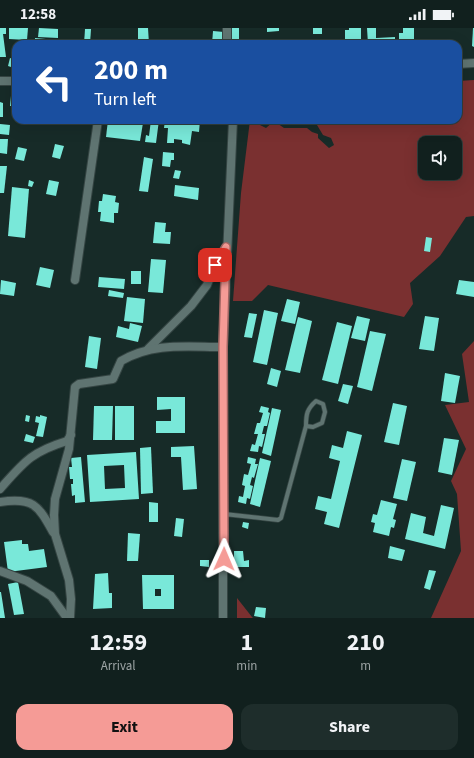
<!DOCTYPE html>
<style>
:root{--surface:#11201e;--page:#1e2d2b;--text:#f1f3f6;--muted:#9ca3a4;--line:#303e3c;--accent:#f59b96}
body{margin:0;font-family:"Source Sans 3",sans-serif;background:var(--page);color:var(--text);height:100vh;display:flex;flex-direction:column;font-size:15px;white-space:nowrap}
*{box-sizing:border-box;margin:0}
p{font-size:13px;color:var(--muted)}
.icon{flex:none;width:22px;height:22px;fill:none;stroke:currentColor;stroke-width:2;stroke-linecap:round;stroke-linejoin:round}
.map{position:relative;height:590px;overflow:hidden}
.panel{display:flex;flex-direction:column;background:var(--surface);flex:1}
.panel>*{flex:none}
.hud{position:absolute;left:12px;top:12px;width:450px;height:84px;border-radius:12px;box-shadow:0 4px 16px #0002,0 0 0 1px var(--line);background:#1a4fa0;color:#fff;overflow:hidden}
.tools{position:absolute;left:418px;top:108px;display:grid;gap:8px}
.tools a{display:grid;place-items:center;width:44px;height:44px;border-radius:8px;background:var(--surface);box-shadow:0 4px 16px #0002,0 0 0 1px var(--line);font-size:20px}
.pin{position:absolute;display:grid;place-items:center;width:34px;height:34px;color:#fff;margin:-17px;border-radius:8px;box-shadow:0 2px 6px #0006}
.me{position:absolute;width:44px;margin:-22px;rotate:1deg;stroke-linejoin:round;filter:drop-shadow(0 0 3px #0008)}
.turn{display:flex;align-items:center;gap:14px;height:84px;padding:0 16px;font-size:18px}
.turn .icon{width:52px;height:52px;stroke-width:2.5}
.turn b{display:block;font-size:28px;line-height:34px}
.eta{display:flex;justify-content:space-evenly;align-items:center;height:68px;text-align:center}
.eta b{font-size:24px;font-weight:700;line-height:28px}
.cta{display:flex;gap:8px;margin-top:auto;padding:8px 16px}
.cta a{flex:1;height:46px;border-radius:12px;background:var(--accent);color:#111;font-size:16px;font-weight:700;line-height:46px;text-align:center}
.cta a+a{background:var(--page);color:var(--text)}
.status{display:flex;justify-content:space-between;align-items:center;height:28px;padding:0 20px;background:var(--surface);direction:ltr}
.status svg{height:11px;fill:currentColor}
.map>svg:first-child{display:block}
.green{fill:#7a3030;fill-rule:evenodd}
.building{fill:#79e8d9;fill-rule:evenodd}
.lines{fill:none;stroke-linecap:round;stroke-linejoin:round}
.lane-casing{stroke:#354543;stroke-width:5.5}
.street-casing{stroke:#354543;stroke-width:10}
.lane{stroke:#5f7471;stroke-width:4}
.street{stroke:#5f7471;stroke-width:8}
.route-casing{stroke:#9f6562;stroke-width:10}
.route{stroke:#f59b96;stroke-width:7}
</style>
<div class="status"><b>12:58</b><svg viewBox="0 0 49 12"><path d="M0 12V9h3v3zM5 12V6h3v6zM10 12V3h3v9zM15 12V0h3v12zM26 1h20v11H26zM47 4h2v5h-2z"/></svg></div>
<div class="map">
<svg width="474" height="590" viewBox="0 0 474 590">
<rect width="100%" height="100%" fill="#172b28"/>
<g class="green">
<path d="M474 52V188L466 189 440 228 410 255 413 276 404 289 268 257 252 273H233L241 165 250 92 266 100 274 93 284 100H307L312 104 318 106V110L329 120 334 117 331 110 323 107 314 92H458V53ZM425 115H455V145H425Z"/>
<path d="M474 313V590H431L461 523 457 466 451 453 466 421 445 377 469 374 462 326Z"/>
<path d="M237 570 252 589 253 590H237Z"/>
</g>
<g class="building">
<path d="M0 0H6V6H3L6 29H0Z"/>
<path d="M9 0H28L27 12 9 11Z"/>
<path d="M39 0 58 1V10L38 9Z"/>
<path d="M138 0H148L149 16H138Z"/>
<rect x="229" y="0" width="10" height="16"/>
<path d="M267 0H279V3L267 4Z"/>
<rect x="313" y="0" width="9" height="6"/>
<path d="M349 0H361V16H348L349 11H345V2H349Z"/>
<path d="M367 0H376V10L395 9V16H368Z"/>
<path d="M403 0H414V16H399V5H403Z"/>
<path d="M473 0H474V19L472 18Z"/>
<path d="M85 1H91L90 16H84Z"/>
<path d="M213 3 224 4 223 16H212Z"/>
<path d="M35 10 46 11 45 16H35Z"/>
<rect x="67" y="12" width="10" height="4"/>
<path d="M10 30 16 32 14 40 8 38Z"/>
<path d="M11 68H16V78H10Z"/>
<path d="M0 74 3 75V89H0Z"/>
<path d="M108 92 143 95 140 113 106 109Z"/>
<path d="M151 92H159L156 115 145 114 146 107 149 108Z"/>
<path d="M165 92H200L199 104 192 103 190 117 182 115V112L174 111V115H167L168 100H164Z"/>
<path d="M0 96 10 97 9 107 0 106Z"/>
<path d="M0 111H8L7 126 0 125Z"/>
<path d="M55 116 64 118 60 131 52 129Z"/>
<path d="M18 119 27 121 24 133 15 131Z"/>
<path d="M163 124 174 125V132H171L170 139 162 138Z"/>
<path d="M144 129 153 131 148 164 139 163Z"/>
<path d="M0 138H7L4 165H0Z"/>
<path d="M175 142 181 143 179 151 173 150Z"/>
<path d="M29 152 34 154 32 159 28 158Z"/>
<path d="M49 152 59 154 56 168 46 166Z"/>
<path d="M175 157 199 160 198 172 174 168Z"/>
<path d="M12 159 29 161 25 210 8 208Z"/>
<path d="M103 166 116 168 115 174 119 175 118 185H114V195L100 193 101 184H98L99 173H102Z"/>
<path d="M155 194 166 195 165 204H171L170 216 153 215Z"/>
<path d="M426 209 432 210 430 224 424 223Z"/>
<path d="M151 231 166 232 163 265 148 264Z"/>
<path d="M40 239 54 242 50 260 36 257Z"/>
<rect x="131" y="243" width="10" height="13"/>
<path d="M99 249 125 251 124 261 98 259Z"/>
<path d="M1 252 16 255 14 268 0 266Z"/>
<path d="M459 252 474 254V269L456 266Z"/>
<path d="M109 262 124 265 123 270 108 268Z"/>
<path d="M127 269 145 271 143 295 124 293Z"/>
<path d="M287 271 300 274 295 296 281 293Z"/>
<path d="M264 282 278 285 267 337 253 334Z"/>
<path d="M249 285 257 286 252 310 244 309Z"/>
<path d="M357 288 370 291 365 313 351 310Z"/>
<path d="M425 288 439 290 434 323 419 321Z"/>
<path d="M298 289 312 293 300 345 285 342Z"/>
<path d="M337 294 352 298 338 356 322 352Z"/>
<path d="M130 295 142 298 138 314 116 309 118 298 129 301Z"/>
<path d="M370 303 386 306 372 363 357 359Z"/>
<path d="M89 308 101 310 97 341 85 339Z"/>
<path d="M271 340 281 343 277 359 267 356Z"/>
<path d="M445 345 460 348 455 375 441 373Z"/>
<path d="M343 356 353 358 348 376 338 373Z"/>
<path d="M157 369H185V405H156V393H171V381L157 382Z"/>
<path d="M393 375 407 378 399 417 384 414Z"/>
<path d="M94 378H113L112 412H93Z"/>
<rect x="115" y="378" width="19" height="34"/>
<path d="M261 378 269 380 268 384 270 385 267 398H264L262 406H265L262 419 259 418 258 424 250 423 252 416 255 417 258 406H254L257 395H260L263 385 259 384Z"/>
<path d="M272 380 281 382 271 428 262 425Z"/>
<path d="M26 387 30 388 29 394 25 393Z"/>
<path d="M40 387 47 389 43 409 36 408 39 395 35 394 36 388 40 389Z"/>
<path d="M347 403 362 407 339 500 324 496 327 484 315 481 318 468 331 471 340 433 329 430 332 417 343 420Z"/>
<path d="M26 406 35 409 33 415 24 413Z"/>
<path d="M444 410 459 412 452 447 438 444Z"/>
<path d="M194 418 197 461 183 462 181 429H171V419Z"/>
<path d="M151 419 153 465 141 466 140 420Z"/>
<path d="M136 424 139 471 90 474 87 427ZM124 437 125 460 105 461 104 438Z"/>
<path d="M81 429 85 474 75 475V467L72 468 71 456H73V451H70L69 439H72L71 430Z"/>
<path d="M248 429 256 431 255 436H258L254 450 252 449 250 457 253 458 250 471 247 470 246 476 238 474 239 468 243 469 245 458 242 457 244 446 248 447 251 436 247 435Z"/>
<path d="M260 430 271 433 260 479 250 476Z"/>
<path d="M402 431 416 434 407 473 393 470Z"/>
<path d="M381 472 397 476 393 491 396 492 394 500 391 499 389 508 373 504 375 495 371 494 373 486 377 487Z"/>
<path d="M149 474 158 475V494H149Z"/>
<path d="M441 477 454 480 445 521 405 511 411 485 426 489 423 505 434 508Z"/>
<path d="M176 490 184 491 182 509 174 508Z"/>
<path d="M243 494 249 495 248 501 242 499Z"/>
<path d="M128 505 140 506 138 533H127Z"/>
<path d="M22 512V516H28L29 523 44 521 47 539 8 544 4 514Z"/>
<path d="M390 518 405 522 402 533 388 530Z"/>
<path d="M234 523H243L244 533 249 532V539H234Z"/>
<path d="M200 532H209V539L200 538Z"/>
<path d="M429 542 436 543 430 562 424 560Z"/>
<path d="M108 545 109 565H112V580L93 581 95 546Z"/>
<path d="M142 547H174V581H143ZM155 561H161V568H155Z"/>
<path d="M18 554 24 586 14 587 8 556Z"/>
<path d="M0 564H1L5 590H0Z"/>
<path d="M256 579 266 580 265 590 254 588Z"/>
</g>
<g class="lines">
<defs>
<path id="lane" d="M224 486 278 492 281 490 306 398C306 386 307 381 316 373L323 376 325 384 322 395 313 399 306 398"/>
<g id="street">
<path d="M227 0V16"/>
<path d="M458 36 474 35"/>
<path d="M0 53H16"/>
<path d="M75 252 98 92"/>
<path d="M148 321 191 278 207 257 215 237 226 220"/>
<path d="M0 461C24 434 31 424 67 413L71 407"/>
<path d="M0 474C33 469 38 477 53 504"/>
<path d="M0 543 27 553 51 568 67 590"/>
<path d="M70 590 71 571 69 552 55 506 54 487 55 471 69 421 75 359 79 356 113 351 121 333C153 314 187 319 223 319"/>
<path d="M223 590V319L233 92"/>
</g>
</defs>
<use href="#lane" class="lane-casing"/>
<use href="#street" class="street-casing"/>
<use href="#lane" class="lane"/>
<use href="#street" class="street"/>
</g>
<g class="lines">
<defs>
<path id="route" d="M215 237 226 219 223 319 224 531"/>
</defs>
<use href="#route" class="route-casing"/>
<use href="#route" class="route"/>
</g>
</svg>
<div class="tools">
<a><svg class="icon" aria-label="sound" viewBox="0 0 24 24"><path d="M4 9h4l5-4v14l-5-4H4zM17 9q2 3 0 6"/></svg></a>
</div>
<div class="pin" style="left:215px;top:237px;background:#d93025"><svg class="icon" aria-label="arrive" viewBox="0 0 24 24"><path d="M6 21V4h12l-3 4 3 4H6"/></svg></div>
<svg class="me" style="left:224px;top:531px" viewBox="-20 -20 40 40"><path d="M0-17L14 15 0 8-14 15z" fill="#f59b96" stroke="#fff" stroke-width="4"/></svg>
<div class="hud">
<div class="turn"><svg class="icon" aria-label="left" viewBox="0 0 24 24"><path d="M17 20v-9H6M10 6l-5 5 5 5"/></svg><div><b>200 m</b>Turn left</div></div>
</div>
</div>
<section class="panel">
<div class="eta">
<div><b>12:59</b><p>Arrival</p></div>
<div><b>1</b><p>min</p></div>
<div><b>210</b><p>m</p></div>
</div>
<div class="cta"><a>Exit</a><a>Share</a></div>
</section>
